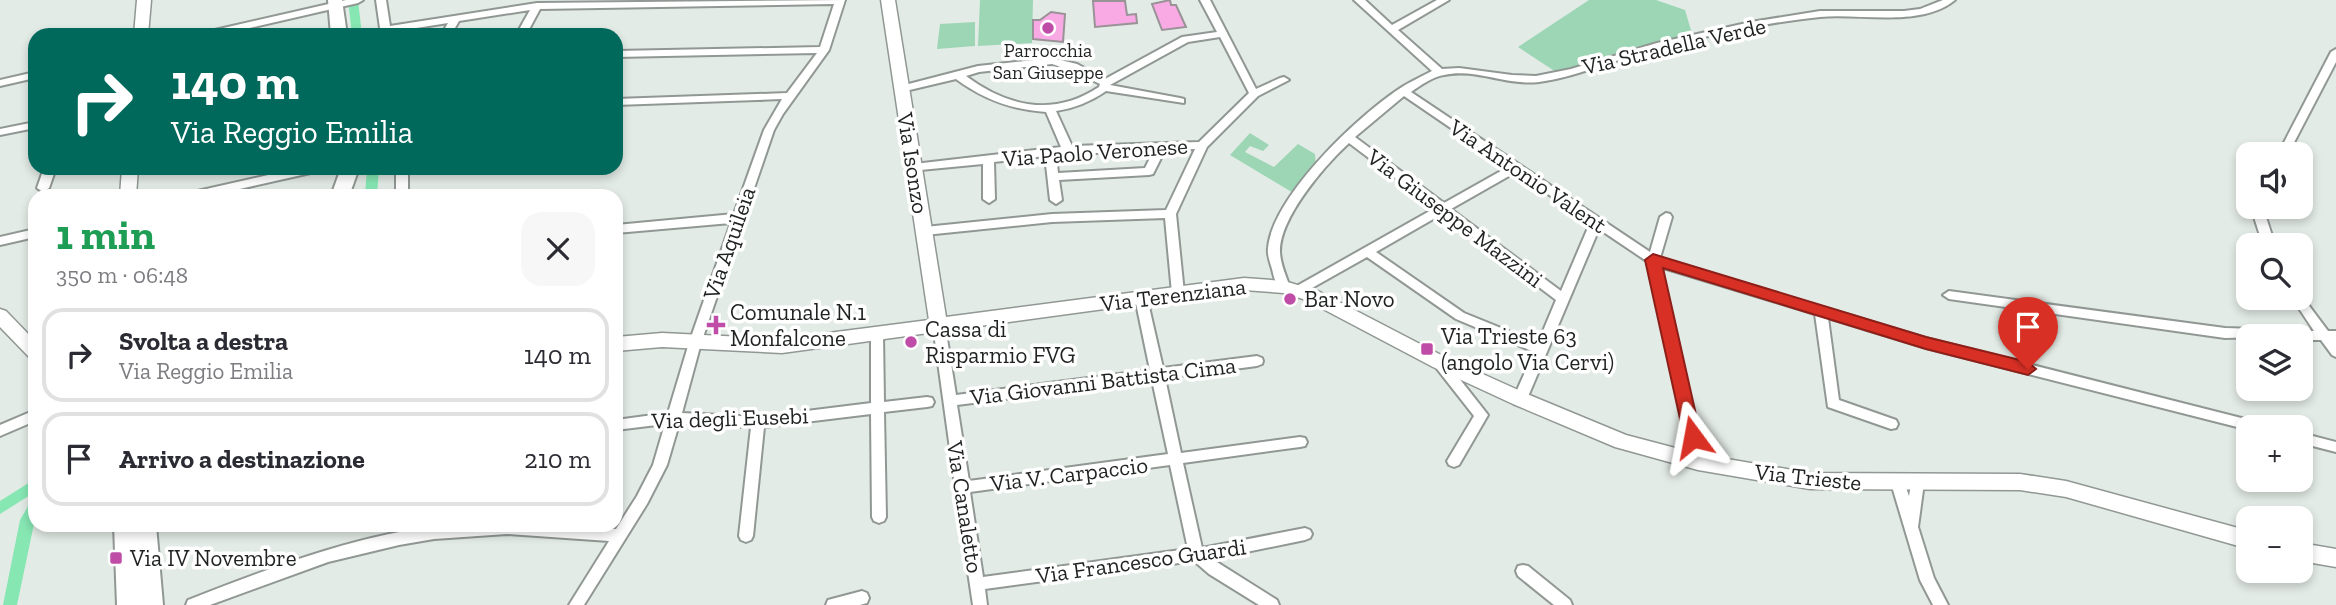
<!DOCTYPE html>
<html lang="it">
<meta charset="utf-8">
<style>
:root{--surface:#fff;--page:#f7f7f7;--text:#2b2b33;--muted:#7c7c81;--line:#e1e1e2}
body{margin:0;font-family:"Zilla Slab",serif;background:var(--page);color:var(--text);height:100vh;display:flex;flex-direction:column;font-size:26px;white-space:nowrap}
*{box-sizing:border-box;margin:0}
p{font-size:23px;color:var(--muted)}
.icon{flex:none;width:38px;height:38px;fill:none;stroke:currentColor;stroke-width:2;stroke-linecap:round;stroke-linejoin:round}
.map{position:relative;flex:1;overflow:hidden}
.details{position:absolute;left:28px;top:189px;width:595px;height:343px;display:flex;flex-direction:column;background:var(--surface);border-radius:21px;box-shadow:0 4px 10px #0003}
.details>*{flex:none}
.top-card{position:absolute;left:28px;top:28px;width:595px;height:147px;border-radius:21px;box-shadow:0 4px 10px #0003;background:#00695c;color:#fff;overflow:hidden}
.controls{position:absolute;left:2236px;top:142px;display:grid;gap:14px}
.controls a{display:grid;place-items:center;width:77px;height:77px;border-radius:14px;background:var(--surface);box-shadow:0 4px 10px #0003;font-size:35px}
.pin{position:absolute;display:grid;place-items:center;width:60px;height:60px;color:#fff;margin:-72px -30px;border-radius:50% 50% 50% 0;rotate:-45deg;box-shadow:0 0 7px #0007}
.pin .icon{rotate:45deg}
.me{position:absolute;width:77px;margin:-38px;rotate:347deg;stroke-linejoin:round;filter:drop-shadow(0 0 5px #0008)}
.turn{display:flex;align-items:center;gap:24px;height:147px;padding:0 28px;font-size:32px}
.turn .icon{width:91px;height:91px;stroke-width:2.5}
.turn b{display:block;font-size:49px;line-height:60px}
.round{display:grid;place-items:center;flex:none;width:74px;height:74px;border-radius:21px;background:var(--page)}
.summary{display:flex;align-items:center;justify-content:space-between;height:119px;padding:0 28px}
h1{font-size:42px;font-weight:700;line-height:52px;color:#1e9e55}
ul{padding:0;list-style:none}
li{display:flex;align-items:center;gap:21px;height:94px;margin:0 14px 10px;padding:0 14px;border:4px solid var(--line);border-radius:21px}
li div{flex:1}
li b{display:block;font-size:26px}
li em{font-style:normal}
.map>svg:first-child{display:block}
.green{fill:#9cd6b5}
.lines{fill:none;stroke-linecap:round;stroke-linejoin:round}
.canal{fill:#86e7b3;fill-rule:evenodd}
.building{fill:#f9aae5;stroke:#999297;stroke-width:2}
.street-casing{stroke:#919894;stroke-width:4}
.secondary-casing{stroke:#919894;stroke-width:3}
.primary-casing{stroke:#919894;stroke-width:4}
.street{fill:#fff;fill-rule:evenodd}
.secondary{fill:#fff;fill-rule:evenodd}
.primary{fill:#fff;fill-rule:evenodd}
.route{fill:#d93025;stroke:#8d1f18;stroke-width:2}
.poi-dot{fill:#bf4da7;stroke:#fff;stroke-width:2.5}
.labels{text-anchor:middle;stroke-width:7;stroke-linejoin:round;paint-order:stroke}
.far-poi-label{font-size:19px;fill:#1f2220;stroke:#fff}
.street-label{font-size:23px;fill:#1f2220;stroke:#fff}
.poi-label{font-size:23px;fill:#1f2220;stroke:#fff;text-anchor:start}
</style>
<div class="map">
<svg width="2336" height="605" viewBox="0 0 2336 605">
<rect width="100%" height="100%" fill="#e3ebe6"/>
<g class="green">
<path d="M980 0H1033L1032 43 978 46Z"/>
<path d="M1589 0H1656L1685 10 1693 37 1559 74 1518 47Z"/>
<path d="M975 22V46L937 49 940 24Z"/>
<path d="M1250 133 1269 145 1263 151 1250 146 1245 152 1274 167 1298 144 1315 154 1316 167 1295 194 1230 155Z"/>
</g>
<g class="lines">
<g class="canal">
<path d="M348 0H358L362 35H352Z"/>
<path d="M367 168H379L377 196H365Z"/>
<path d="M35 479V492L0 514V501Z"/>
<path d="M35 501V519L17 605H3L20 520 30 503Z"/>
</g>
</g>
<g class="building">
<path d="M1170 0 1171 5H1176L1186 27 1162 30 1152 4Z"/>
<path d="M1093 1H1125L1127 15 1136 14 1137 23 1095 27Z"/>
<path d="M1051 12 1065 14 1063 42 1033 39V20H1040Z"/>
</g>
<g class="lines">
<defs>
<g id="street">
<path d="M346 0H363L358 3 219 35H201L206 32Z"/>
<path d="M376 0H386L390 26 537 3 845 0 829 50 783 114 774 130 701 343 682 413 758 417 871 403V334L873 331H881L883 334 884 402 927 397 932 398 934 402 932 406 927 407 884 412 886 517 884 521 879 523 874 521 872 517 871 414 764 427 753 536 751 540 746 542 741 540 739 536 751 427 679 424 667 465 647 504 584 605H569L609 541 507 534 434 539 399 545 328 562 210 605H186L188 600C267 569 348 538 434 526 453 524 473 525 493 525 534 525 575 527 616 529L637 496 653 465 665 424 616 430V420L668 413 689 343 731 223 616 233V225L734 214 764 130 782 99 616 105V99L787 93 817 53 616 57V51L820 47 834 4 540 9 526 35H516L530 10 459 21 451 35H441L448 23 391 32V35H381Z"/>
<path d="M1200 0H1210L1256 89 1280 78 1284 77 1289 80 1258 96 1207 147 1176 214 1184 293 1182 296 1178 297 1172 293 1165 218 1052 222 925 235 921 234 919 231 925 227 1052 214 1166 210 1195 149 1165 150 1153 174 1149 175 1059 180 1062 200 1056 204 1050 200 1045 156 994 162 995 199 989 203 983 199V164L910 171 908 168 914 164 1061 147 1046 112C1012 110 983 99 956 79L901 92 896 89 897 87 978 66 1052 58 1077 64 1105 79 1182 37 1217 32ZM1220 37 1249 93 1199 142 1072 146 1056 111C1075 108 1090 102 1106 91L1184 103V99L1180 98 1110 85 1188 42ZM1052 64 1076 72 1100 84 1099 87C1054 117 1008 107 966 76L979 72ZM1154 150 1145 168 1058 173 1056 155Z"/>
<path d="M1354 0H1365L1392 25 1437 0H1449L1398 30 1442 69 1459 68 1512 75 1536 76 1571 69 1657 43 1751 22 1820 11H1904L1920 9 1943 0H1955C1921 28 1860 13 1820 17 1760 23 1700 37 1642 53 1608 62 1575 77 1539 82 1507 86 1475 68 1444 75 1432 77 1421 85 1411 92L1650 252 1660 217 1666 213 1670 214 1672 217 1660 258 1926 338 2257 422 2262 423 2264 427H2249V430L1926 348 1828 318 1839 400 1896 420 1898 424 1896 428 1891 429 1828 407 1815 314 1660 267 1705 462 1703 466 1698 468 1693 466 1691 462 1648 262 1599 229 1527 399 1525 403H1515L1513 399 1534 352 1456 319 1367 257 1303 293H1295L1293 290 1295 287 1435 208 1349 143C1325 165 1280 217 1280 251 1280 263 1286 276 1290 287L1284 291C1276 288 1274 277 1272 269 1270 262 1267 255 1268 248 1273 196 1357 117 1399 89 1409 82 1421 77 1432 71ZM1404 96 1508 167 1444 203 1355 137ZM1516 172 1590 223 1561 291 1451 209ZM1442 214 1556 300 1538 343 1464 313 1376 252Z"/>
<path d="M2336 49V62L2288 154H2278L2331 52Z"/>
<path d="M35 72V78L0 86V80Z"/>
<path d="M35 122V128L0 135V129Z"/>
<path d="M44 168H56L49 188 43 192 37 188Z"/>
<path d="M299 168H321L315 172 209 196H187L193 192Z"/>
<rect x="396" y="168" width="12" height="28"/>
<path d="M2254 206H2266V217L2275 245H2263L2254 217Z"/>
<path d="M35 229V237L0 245V237Z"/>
<path d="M1949 291 2225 328 2314 331 2292 298H2301V295L2328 331H2336V357L2332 355 2321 340H2301V336L2225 338 1949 299 1943 295Z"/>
<path d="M1141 294 1147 298 1163 368 1257 356 1262 358 1263 361 1262 364 1257 366 1165 378 1181 453 1300 437 1305 438 1307 442 1305 446 1300 447 1183 463 1202 548 1305 528 1310 530 1312 534 1310 538 1305 540 1212 559 1277 600 1279 605H1259L1209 574 1194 561 985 589 987 605H973L956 492 954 488 955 485 933 326 935 323H943L945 326 956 395 1150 370 1135 298ZM1152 380 1168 454 969 481 957 405ZM1170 465 1188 549 983 577 970 492Z"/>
<path d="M1439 357 1444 359 1488 415 1459 465 1454 467 1449 465 1447 461 1474 416 1434 365 1433 362 1434 359Z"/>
<path d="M35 410V421L0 436V425Z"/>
<path d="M2301 433 2336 442V452L2301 443Z"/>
<path d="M1898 477 1903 479 1909 496 1912 479 1917 477 1922 479 1924 483 1918 527 1934 578 1948 605H1933L1920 580 1891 483 1893 479Z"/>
<path d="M1523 565 1528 566 1570 600 1572 605H1554L1518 576 1516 571 1518 566Z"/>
<path d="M862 591 867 593 869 598 867 603 860 605H826L828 600Z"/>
</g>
<g id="secondary">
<path d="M137 0H151L148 35H134Z"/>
<path d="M881 0H895L946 317 1244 278 1284 281 1318 291 1445 357 1527 394 1626 435 1698 454 1810 473 2020 474 2066 481 2249 531V549L2066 497 2020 490 1810 489 1698 470 1615 447 1513 404 1433 367 1306 300 1284 293 1244 290 782 353 662 347 616 351V337L662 333 782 339 929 320Z"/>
<path d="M122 168H138L136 196H120Z"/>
<path d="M0 309 6 311 35 341V359L29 357 0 327Z"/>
<path d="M2301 543 2336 549V567L2301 561Z"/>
</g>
<g id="primary">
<path d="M328 0H342L347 35H331Z"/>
<path d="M341 168H359L349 196H331Z"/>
<path d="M114 525H156L163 605H117Z"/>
</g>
</defs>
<use href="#street" class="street-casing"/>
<use href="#secondary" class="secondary-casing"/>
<use href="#primary" class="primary-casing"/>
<use href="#street" class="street"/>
<use href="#secondary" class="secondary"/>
<use href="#primary" class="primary"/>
</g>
<path class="route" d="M1653 254 1926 337 2028 362 2036 369 2028 375 1926 349 1663 268 1701 437 1693 444 1684 437 1645 260Z"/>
<g class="poi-dot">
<circle cx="1048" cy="28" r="7"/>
<circle cx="1290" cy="299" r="7"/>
<path d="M712.5 314.5h7v7h7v7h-7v7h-7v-7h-7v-7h7z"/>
<circle cx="911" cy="342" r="7"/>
<rect x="1420" y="342" width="14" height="14" rx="3.5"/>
<rect x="109" y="551" width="14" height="14" rx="3.5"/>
</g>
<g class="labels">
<g class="far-poi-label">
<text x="1048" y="57">Parrocchia<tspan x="1048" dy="22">San Giuseppe</tspan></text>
</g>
<g class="street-label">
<text transform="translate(1674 46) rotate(-13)" y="8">Via Stradella Verde</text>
<text transform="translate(1095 152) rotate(-4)" y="8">Via Paolo Veronese</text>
<text transform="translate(913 163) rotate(81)" y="8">Via Isonzo</text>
<text transform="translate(1528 176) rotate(34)" y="8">Via Antonio Valent</text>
<text transform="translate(1455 218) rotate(37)" y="8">Via Giuseppe Mazzini</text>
<text transform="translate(729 243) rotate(-71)" y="8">Via Aquileia</text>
<text transform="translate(1173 295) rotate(-7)" y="8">Via Terenziana</text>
<text transform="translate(1103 381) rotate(-7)" y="8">Via Giovanni Battista Cima</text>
<text transform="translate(730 418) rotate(-2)" y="8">Via degli Eusebi</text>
<text transform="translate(1069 474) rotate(-7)" y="8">Via V. Carpaccio</text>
<text transform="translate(1808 477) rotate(6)" y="8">Via Trieste</text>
<text transform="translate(965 507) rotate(81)" y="8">Via Canaletto</text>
<text transform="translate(1141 561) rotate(-8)" y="8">Via Francesco Guardi</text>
</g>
<g class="poi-label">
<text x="1304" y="307">Bar Novo</text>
<text x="730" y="320">Comunale N.1<tspan x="730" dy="26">Monfalcone</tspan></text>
<text x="925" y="337">Cassa di<tspan x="925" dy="26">Risparmio FVG</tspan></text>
<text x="1441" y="344">Via Trieste 63<tspan x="1441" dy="26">(angolo Via Cervi)</tspan></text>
<text x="130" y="566">Via IV Novembre</text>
</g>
</g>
</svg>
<div class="controls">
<a><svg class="icon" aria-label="sound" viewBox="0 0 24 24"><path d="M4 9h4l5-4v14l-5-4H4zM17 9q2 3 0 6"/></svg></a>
<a><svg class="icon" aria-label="search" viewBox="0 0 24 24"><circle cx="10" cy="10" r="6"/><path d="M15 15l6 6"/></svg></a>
<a><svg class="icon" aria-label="layers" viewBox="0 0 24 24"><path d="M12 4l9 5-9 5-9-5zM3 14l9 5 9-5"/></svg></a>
<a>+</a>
<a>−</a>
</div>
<div class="pin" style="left:2028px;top:369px;background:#d93025"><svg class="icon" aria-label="arrive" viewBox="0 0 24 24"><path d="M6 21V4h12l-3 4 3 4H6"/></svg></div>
<svg class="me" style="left:1693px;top:437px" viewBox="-20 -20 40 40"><path d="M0-17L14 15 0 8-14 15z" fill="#d93025" stroke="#fff" stroke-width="4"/></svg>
<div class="top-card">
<div class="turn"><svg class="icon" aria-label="right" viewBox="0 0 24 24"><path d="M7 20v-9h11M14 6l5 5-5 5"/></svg><div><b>140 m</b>Via Reggio Emilia</div></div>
</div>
<section class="details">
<div class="summary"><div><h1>1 min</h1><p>350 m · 06:48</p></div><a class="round"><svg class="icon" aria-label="close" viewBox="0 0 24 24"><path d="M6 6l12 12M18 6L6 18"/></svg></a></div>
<ul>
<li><svg class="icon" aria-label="right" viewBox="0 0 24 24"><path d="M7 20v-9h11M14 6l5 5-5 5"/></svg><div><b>Svolta a destra</b><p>Via Reggio Emilia</p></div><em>140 m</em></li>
<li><svg class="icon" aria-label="arrive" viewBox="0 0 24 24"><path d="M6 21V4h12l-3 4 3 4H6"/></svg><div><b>Arrivo a destinazione</b></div><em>210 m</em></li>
</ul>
</section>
</div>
